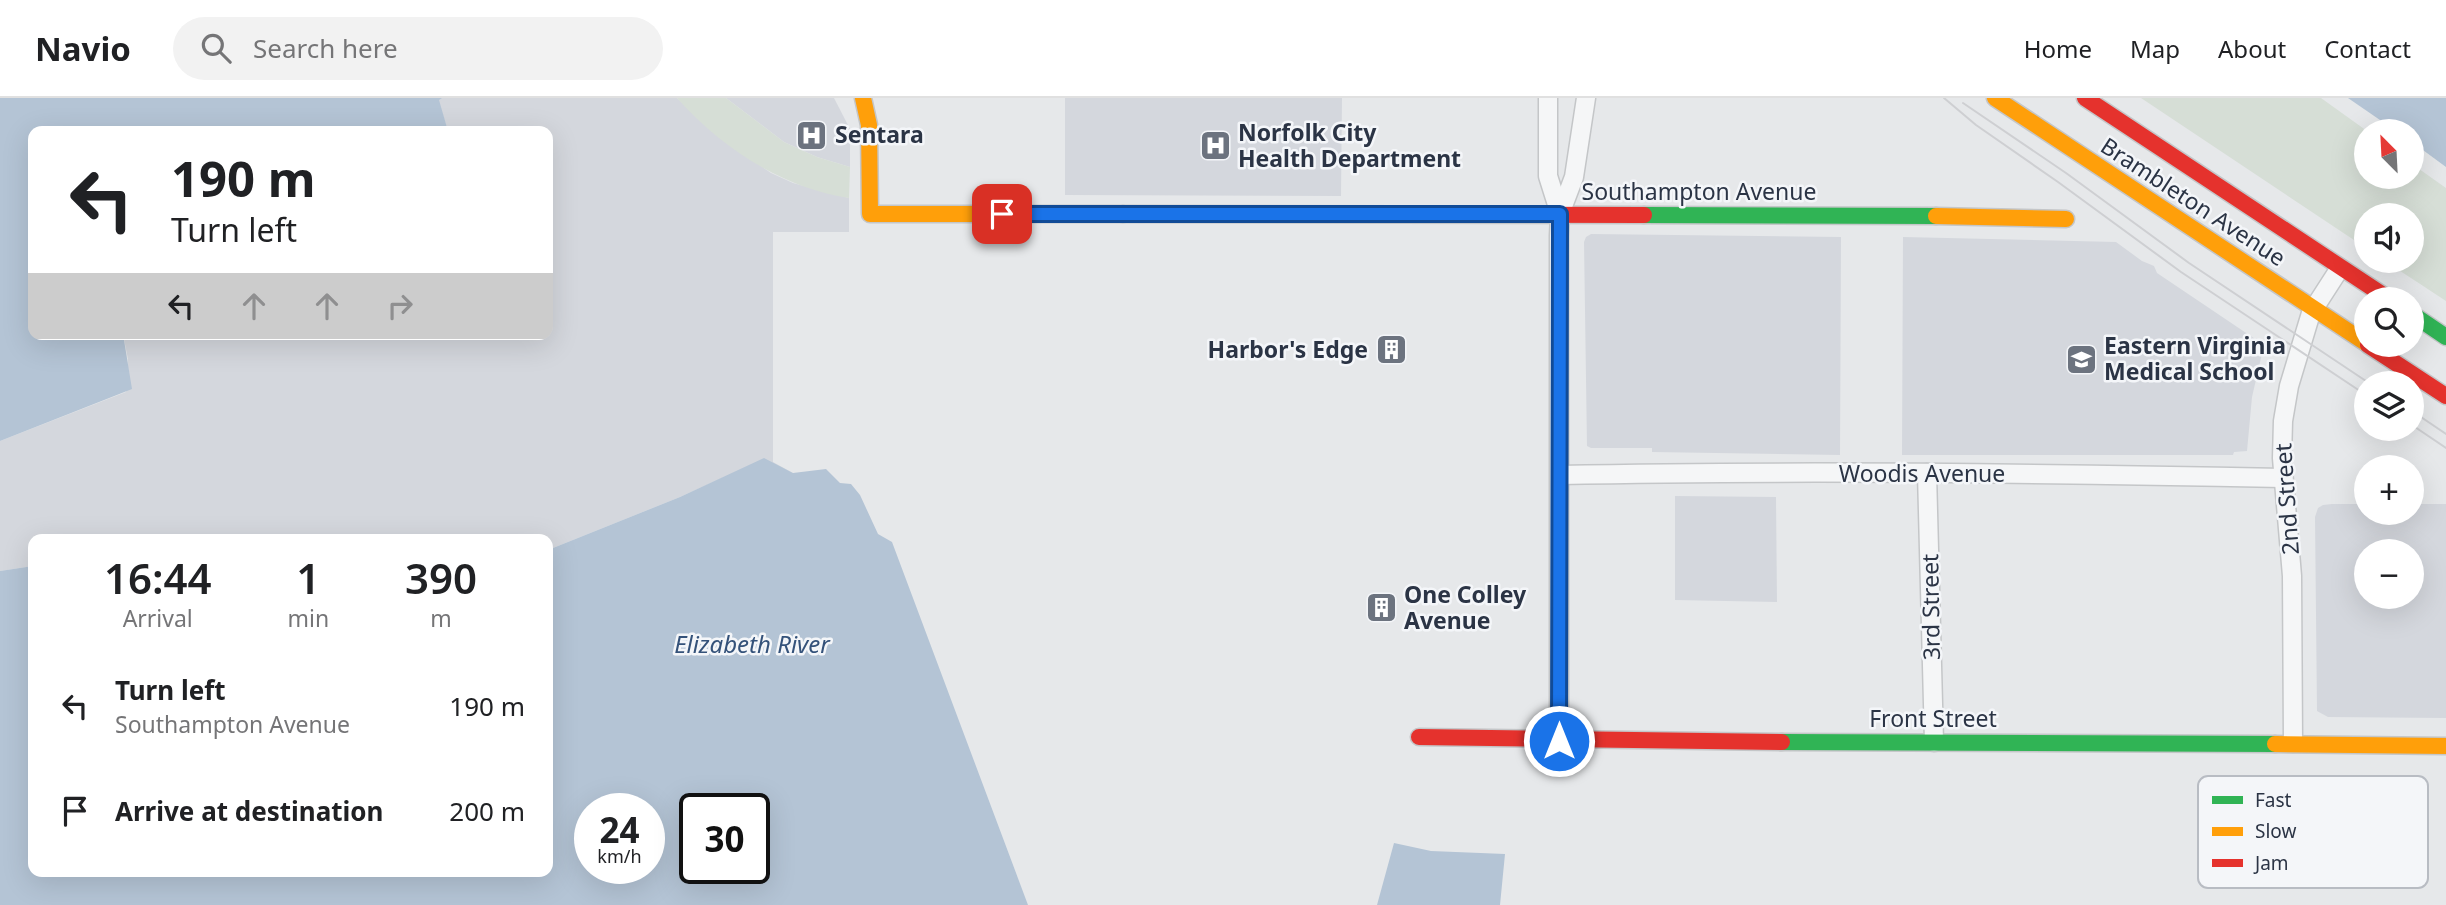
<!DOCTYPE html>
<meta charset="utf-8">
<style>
:root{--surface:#fff;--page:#f2f2f2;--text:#202124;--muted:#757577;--line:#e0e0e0}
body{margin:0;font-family:"Noto Sans",sans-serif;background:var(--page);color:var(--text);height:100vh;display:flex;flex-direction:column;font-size:26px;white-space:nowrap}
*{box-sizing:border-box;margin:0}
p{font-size:23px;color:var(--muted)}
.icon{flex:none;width:38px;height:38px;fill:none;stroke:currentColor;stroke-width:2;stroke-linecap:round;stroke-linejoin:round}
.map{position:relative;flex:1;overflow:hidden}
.panel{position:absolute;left:28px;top:436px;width:525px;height:343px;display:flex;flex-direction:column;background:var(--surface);border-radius:14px;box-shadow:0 7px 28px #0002}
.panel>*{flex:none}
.top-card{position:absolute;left:28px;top:28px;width:525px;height:214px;border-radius:14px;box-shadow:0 7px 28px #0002;background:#fff;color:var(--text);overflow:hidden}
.needle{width:46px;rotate:336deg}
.buttons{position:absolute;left:2354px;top:21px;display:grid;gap:14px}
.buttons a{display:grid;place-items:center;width:70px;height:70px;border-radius:50%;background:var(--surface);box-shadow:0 7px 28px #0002;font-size:35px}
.speed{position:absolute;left:574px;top:695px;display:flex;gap:14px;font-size:35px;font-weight:700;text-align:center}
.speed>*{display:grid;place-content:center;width:91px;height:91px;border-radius:50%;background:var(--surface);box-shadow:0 7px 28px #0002;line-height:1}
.speed small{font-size:18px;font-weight:400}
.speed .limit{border:4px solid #111;border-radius:10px;background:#fff;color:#111}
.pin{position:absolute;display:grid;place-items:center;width:60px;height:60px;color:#fff;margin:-30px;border-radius:14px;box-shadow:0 4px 10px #0006}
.me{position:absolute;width:77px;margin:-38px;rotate:0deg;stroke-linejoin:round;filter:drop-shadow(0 0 5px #0008)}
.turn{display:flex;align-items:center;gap:24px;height:147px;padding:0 28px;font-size:32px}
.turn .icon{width:91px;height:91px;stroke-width:2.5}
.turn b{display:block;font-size:49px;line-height:60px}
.lanes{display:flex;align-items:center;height:66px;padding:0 28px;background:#0003;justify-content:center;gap:35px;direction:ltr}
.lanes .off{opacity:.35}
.eta{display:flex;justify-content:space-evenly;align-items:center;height:119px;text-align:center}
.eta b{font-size:42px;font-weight:600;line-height:49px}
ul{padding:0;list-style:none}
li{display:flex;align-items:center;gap:21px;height:105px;padding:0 28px}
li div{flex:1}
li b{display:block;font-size:26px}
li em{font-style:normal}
header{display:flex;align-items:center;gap:42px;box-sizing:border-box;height:98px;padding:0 35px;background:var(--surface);border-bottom:2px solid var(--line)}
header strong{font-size:33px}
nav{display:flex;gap:38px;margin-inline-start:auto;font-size:24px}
.search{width:490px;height:63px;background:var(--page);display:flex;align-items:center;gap:18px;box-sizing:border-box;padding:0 24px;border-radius:38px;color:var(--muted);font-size:26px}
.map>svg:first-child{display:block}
.built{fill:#d4d7dd;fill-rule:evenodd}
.green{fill:#d6ded6}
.water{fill:#b4c4d5;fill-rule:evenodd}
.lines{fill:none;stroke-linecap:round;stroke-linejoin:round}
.street-casing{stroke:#c4c6c8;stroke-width:21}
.fast-casing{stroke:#c4c6c8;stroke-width:19}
.slow-casing{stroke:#c4c6c8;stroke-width:19}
.jam-casing{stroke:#c4c6c8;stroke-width:19}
.street{stroke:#f5f6f7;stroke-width:18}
.fast{stroke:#30b455;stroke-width:16}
.slow{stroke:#ff9f0a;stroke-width:16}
.jam{stroke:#e5322d;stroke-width:16}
.tram{stroke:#cecfd2;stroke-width:2}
.route-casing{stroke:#114b97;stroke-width:18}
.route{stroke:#1a73e8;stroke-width:12}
.labels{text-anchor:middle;stroke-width:5;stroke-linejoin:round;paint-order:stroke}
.poi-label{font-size:23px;font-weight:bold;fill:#2b3445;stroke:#f4f6f9;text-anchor:start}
.street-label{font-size:23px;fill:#2b3445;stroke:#f4f6f9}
.water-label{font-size:24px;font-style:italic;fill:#34527a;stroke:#f4f6f9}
.key{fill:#f4f6f9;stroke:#b8bcc3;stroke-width:2}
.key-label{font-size:19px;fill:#2b3445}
</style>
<header>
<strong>Navio</strong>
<div class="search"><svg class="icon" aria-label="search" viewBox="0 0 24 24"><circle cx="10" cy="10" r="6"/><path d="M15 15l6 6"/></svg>Search here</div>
<nav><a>Home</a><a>Map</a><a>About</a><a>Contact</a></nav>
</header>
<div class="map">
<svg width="2446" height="807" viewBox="0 0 2446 807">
<rect width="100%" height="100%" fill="#e6e8ea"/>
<g class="built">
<path d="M441 0H677L724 42 771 75 793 85 849 100V134H773V364L793 375 764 361 680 399 548 452V441H33V468L0 473V343L126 294 128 261 123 236H548V33H448L438 2Z"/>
<path d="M726 0H834L850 31V69L817 59 784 44Z"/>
<path d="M1065 0H1342L1341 98 1065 97Z"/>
<path d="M1591 136 1841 139 1840 357 1652 354V350H1591L1587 348 1584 144 1586 139Z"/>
<path d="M1903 139 2116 144 2142 163 2154 168 2157 175 2264 247 2252 299 2247 353 2234 354 2233 357H1902Z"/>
<path d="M1675 398 1776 399 1777 504 1675 502Z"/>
<path d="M2332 406H2366V415H2412V406H2446V620L2328 619 2317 613 2315 419 2318 410 2323 407ZM2412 453V499H2366V453Z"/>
</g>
<g class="green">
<path d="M677 0H726L784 44 817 59 850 69 849 100C783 90 721 50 677 0Z"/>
<path d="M2141 0H2321L2367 33 2366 79H2412V66L2446 90V203L2385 163H2412V117H2366V150Z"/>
</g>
<g class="water">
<path d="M0 0H442L439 2 448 33H33V236H123L132 291 0 343Z"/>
<path d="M2348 0H2446V69L2412 44V33H2396Z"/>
<path d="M764 360 793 375 826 371 840 385 851 386 860 397 878 436 892 444 1028 807H0V473L33 468V774H548V452L680 399ZM590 710H649V770H590ZM695 710H754V770H695Z"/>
<path d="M1394 745 1431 753 1505 756 1500 807H1377Z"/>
</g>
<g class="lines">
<defs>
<g id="street">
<path d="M1548 0V78L1560 116"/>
<path d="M1927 375 1934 644"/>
<path d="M1560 377C1801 372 2042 375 2283 380"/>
<path d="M1559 643V138L1560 116 1574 79 1586 0"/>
<path d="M2293 645 2292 478 2282 360 2283 323 2289 288 2311 215 2340 170"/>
</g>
<g id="fast">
<path d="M1644 117 1936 118"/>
<path d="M2412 216 2446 239"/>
<path d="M1782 644 2275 646"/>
</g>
<g id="slow">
<path d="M863 0 869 27 870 116H1123"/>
<path d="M1995 0 2366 245"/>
<path d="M1936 118 2066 121"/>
<path d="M2275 646 2446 648"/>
</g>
<g id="jam">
<path d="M2085 0 2389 201"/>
<path d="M1123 116 1644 117"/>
<path d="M2368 247 2446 298"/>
<path d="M1419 639 1782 644"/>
</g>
</defs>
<use href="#street" class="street-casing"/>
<use href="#fast" class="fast-casing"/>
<use href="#slow" class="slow-casing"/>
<use href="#jam" class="jam-casing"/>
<use href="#street" class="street"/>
<use href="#fast" class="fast"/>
<use href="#slow" class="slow"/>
<use href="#jam" class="jam"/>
<g class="tram">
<path d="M1944 0 1976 27 2058 84 2181 174 2366 297"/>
<path d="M1963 5 2066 75 2189 165 2369 285"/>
<path d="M2412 313 2446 336"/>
<path d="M2412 327 2446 350"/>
</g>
</g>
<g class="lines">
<defs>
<path id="route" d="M1002 116H1560L1559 643"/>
</defs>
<use href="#route" class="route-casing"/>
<use href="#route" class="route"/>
</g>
<defs>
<symbol id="hospital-square" viewBox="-11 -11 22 22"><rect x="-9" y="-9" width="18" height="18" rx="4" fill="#6c737f" stroke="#f4f6f9"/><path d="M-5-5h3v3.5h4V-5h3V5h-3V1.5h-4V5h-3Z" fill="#fff"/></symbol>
<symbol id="building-square" viewBox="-11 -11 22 22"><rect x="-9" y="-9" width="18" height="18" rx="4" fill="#6c737f" stroke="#f4f6f9"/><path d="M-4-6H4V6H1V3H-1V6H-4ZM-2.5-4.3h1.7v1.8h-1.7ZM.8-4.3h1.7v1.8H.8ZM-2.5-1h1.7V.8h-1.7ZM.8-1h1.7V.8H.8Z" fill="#fff"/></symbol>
<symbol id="university-square" viewBox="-11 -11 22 22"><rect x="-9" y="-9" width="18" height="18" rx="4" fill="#6c737f" stroke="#f4f6f9"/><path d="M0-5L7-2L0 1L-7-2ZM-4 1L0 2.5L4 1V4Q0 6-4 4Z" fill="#fff"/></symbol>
</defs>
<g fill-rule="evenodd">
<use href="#hospital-square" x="794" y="20" width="35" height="35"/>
<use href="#hospital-square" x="1198" y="30" width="35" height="35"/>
<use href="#building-square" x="1374" y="234" width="35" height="35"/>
<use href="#university-square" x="2064" y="244" width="35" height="35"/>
<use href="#building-square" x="1364" y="492" width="35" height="35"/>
</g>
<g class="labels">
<g class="poi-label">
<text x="1238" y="43">Norfolk City<tspan x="1238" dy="26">Health Department</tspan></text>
<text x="835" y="45">Sentara</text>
<text x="2104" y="256">Eastern Virginia<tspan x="2104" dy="26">Medical School</tspan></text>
<text x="1368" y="260" text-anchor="end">Harbor's Edge</text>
<text x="1404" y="505">One Colley<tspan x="1404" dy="26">Avenue</tspan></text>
</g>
<g class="street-label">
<text x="1699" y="102">Southampton Avenue</text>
<text transform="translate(2193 104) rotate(33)" y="8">Brambleton Avenue</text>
<text x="1922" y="384">Woodis Avenue</text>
<text transform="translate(2287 401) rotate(-94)" y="8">2nd Street</text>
<text transform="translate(1931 509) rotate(-91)" y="8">3rd Street</text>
<text x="1933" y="629">Front Street</text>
</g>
<g class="water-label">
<text x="752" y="555">Elizabeth River</text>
</g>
</g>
<rect x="2198" y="678" width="230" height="112" rx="10" class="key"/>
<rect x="2212" y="698" width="31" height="8" fill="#30b455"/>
<rect x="2212" y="729" width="31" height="9" fill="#ff9f0a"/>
<rect x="2212" y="761" width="31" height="8" fill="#e5322d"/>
<g class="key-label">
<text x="2255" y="709">Fast</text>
<text x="2255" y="740">Slow</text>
<text x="2255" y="772">Jam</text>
</g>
</svg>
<div class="buttons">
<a><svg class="needle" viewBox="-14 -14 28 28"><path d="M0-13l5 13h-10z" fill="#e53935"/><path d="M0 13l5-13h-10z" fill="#757577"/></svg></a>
<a><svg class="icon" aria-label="sound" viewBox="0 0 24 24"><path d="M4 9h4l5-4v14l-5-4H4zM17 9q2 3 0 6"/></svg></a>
<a><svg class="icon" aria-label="search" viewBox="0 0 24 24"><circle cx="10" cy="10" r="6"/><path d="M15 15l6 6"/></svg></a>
<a><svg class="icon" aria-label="layers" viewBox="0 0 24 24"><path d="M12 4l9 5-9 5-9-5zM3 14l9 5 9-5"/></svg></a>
<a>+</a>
<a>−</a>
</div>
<div class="speed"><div>24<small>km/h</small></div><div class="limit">30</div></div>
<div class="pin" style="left:1002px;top:116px;background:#d93025"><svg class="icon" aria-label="arrive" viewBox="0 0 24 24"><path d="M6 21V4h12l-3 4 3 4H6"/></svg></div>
<svg class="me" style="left:1559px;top:643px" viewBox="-20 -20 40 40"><circle r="17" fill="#1a73e8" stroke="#fff" stroke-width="3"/><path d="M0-11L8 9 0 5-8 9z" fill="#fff"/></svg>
<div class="top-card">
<div class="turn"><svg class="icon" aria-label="left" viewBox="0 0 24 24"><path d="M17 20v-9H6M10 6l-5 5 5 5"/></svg><div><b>190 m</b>Turn left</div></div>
<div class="lanes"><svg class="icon" aria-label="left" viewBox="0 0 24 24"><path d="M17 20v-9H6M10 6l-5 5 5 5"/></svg><svg class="icon off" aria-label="ahead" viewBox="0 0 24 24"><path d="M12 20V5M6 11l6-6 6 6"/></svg><svg class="icon off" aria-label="ahead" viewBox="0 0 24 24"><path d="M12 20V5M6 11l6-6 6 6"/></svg><svg class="icon off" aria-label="right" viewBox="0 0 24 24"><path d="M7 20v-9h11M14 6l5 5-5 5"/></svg></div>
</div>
<section class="panel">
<div class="eta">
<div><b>16:44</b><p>Arrival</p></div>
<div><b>1</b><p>min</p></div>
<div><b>390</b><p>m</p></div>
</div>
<ul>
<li><svg class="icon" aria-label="left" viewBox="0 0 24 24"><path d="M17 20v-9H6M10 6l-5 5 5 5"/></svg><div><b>Turn left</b><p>Southampton Avenue</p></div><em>190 m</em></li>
<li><svg class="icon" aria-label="arrive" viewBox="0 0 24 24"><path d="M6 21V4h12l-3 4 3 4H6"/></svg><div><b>Arrive at destination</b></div><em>200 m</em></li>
</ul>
</section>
</div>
